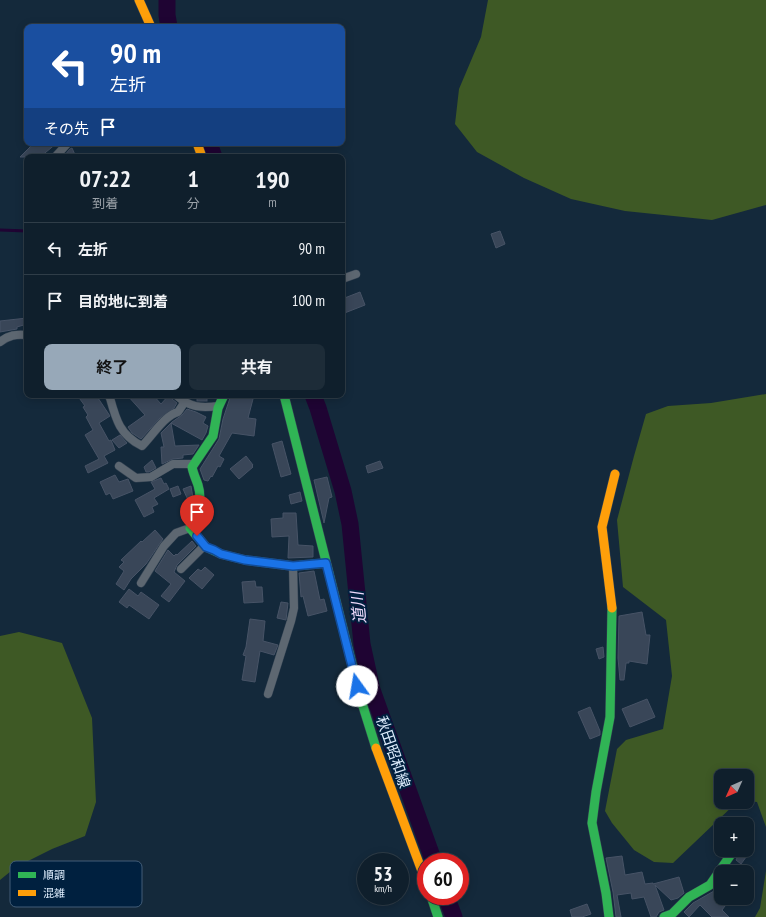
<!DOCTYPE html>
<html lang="ja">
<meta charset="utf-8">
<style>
:root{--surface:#0f1f2c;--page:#1d2c38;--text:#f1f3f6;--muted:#9ba2a9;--line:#2f3d48;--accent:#97a8b8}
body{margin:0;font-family:"PT Sans Narrow","Noto Sans JP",sans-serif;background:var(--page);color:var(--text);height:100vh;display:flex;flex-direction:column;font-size:15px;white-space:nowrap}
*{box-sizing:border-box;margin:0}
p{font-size:13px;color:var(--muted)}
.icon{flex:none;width:22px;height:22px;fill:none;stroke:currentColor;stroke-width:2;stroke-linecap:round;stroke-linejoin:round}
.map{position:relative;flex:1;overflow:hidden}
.side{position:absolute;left:24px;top:154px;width:321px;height:244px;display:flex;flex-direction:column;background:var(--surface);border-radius:8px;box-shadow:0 2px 10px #0003,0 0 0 1px var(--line)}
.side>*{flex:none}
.top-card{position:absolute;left:24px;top:24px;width:321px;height:122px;border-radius:8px;box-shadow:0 2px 10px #0003,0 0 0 1px var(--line);background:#1a4fa0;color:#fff;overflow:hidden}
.needle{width:26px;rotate:225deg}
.tools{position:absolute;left:714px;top:769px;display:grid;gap:8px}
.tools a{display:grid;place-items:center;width:40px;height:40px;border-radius:8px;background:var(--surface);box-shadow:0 2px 10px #0003,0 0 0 1px var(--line);font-size:20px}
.speed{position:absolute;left:357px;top:853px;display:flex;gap:8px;font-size:20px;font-weight:700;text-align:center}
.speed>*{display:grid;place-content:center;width:52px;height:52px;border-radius:50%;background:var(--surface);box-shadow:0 2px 10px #0003,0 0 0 1px var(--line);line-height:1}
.speed small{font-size:10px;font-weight:400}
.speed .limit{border:6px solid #d22;background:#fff;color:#111}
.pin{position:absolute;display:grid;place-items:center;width:34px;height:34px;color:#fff;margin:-41px -17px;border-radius:50% 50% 50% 0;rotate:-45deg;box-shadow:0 0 4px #0007}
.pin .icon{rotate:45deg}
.me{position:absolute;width:44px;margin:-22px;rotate:347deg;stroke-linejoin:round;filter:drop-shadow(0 0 3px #0008)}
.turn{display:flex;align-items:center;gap:14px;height:84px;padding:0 20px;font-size:18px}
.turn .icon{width:52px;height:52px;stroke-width:2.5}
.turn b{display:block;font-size:28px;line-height:34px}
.then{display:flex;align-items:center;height:38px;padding:0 20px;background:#0003;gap:8px;font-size:15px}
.eta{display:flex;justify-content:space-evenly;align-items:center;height:68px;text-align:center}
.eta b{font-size:24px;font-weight:700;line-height:28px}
.primary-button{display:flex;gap:8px;margin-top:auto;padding:8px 20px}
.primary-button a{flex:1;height:46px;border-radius:8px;background:var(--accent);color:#111;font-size:16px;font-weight:700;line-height:46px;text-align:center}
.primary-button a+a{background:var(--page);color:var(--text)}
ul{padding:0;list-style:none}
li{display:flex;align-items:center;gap:12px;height:52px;padding:0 20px;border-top:1px solid var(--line)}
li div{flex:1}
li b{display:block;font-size:15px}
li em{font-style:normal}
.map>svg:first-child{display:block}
.forest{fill:#3e5925}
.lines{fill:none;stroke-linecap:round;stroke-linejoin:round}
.stream{stroke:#1f0433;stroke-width:3}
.river{stroke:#1f0433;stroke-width:17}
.building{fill:#394658;stroke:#475366}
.street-casing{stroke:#344353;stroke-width:9}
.fast-casing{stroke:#344353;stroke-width:10}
.slow-casing{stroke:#344353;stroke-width:10}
.street{stroke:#5d6771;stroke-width:8}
.fast{stroke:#30b455;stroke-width:9}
.slow{stroke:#ff9f0a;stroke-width:9}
.route-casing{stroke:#114b97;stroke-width:10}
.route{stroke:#1a73e8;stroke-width:7}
.labels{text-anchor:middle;stroke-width:4;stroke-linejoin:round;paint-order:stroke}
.street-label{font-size:15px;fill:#ddecfc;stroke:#00203f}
.water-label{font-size:16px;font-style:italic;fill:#ecd9fb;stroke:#00203f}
.key{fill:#00203f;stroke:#425d78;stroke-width:1}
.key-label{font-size:11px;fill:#ddecfc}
</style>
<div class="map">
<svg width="766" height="917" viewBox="0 0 766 917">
<rect width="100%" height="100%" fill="#14293b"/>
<g class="forest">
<path d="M488 0H766V205L712 220 625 211 571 199 524 178 477 152 455 124 459 89 481 37Z"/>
<path d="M766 394V827L757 802 747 801V776H721V802H737L673 863 654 862 634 850 612 823 605 811 617 749 626 740 663 729 672 676 666 620 623 587 617 520 634 456 646 414 668 406 711 403Z"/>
<path d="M19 632 62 643 92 718 96 802 85 836 52 849 16 867 0 880V636Z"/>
<path d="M766 871V917H755L760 908Z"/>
</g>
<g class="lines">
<path class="stream" d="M0 230 27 231"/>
<g class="river">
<path d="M167 0V15L169 27"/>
<path d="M209 143 214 157"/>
<path d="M313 395 318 408 343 491 350 524 362 644 372 690 434 862"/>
<path d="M446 896 454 917"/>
</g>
</g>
<g class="building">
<path d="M34 143H57L40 157H20Z"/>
<path d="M72 148 76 157H63L70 149Z"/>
<path d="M500 231 505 244 496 248 491 234Z"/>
<path d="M360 292 365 305 342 314V299Z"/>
<path d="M27 318V324L17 327V329L0 332V321Z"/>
<path d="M77 395H96L110 416 99 423 109 441 111 440 115 450 104 456 108 463 88 473 85 466 99 459 85 435 93 430 86 417 88 415 83 407 85 406Z"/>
<path d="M127 395H153L161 404 169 395H171L172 399 177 403 174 408 160 418 141 439 132 433 128 427 145 415Z"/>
<rect x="197" y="395" width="10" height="6"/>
<path d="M231 395H241L253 399 248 418 256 419 254 436 232 433 219 456 224 459 220 467 218 466 212 477 211 476 208 481 204 480 200 469 219 439 223 419Z"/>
<path d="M187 409 196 412 206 417 203 423 208 426 206 433 202 440 171 423 175 446 199 445 193 454 183 455V458L173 459 162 464 161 447H164L161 433 172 422 182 415Z"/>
<path d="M120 435 127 443 119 448 112 440Z"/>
<path d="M282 441 291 474 281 477 272 444Z"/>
<path d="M246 456 253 465 252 466 253 467 239 479 230 469Z"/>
<path d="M152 460 156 468 149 472H146L144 467Z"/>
<path d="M380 461 383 468 368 473 366 466Z"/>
<path d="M115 475 119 482 128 479 133 491 113 499 110 493 106 495 100 482Z"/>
<path d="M327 477 332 497 329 498 324 523 314 480Z"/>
<path d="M161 478 164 484 166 483 169 489 154 498 158 504 152 507 154 512 144 517 135 500 155 489 151 482Z"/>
<path d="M178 486 181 494 173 497 170 489Z"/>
<path d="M191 486 193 498 188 500 183 489Z"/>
<path d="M300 492 302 501 291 504 289 495Z"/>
<path d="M283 513H296L298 545 313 546V557L288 558 289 536 272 537 271 519 283 518Z"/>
<path d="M155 530 163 539 146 564 131 579 124 590 116 584 124 571 119 567 124 562 121 560 141 541 142 542Z"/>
<path d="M192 541 196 546 177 565 174 572 185 581 169 602 161 596 171 584 155 571 168 550 174 556 176 554 177 555Z"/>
<path d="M205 567 214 575 202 589 189 578 198 569 201 571Z"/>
<path d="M314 571 320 600 324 599 327 611 308 616 303 596 301 597 299 573Z"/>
<path d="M255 581 256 587H262L263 602 244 603 242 582Z"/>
<path d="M129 589 138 596 141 592 159 605 149 619 129 605 127 608 119 602Z"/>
<path d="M281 602 288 603 286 620 277 618Z"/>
<path d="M642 612 646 635H650L647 664 629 661V663H626L624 680H620L618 658 619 616Z"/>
<path d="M250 619 265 621 263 641 278 645 274 655 260 651 255 682 242 680 246 656 243 655 246 647Z"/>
<path d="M603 647 604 657 599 659 596 649Z"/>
<path d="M647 699 655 717 630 727 622 709Z"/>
<path d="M590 707 600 731V735L590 739 578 712Z"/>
<path d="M741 850H745L749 853 741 864 736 860Z"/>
<path d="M622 856 625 875 642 872 645 884 653 883V884L679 877 684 893 678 898 671 900 655 885 664 910 659 912 656 917H651L644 897 632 899 631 893 617 895 621 917H616L613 892 606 858Z"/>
<path d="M721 881V898H731L722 910 729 917H712L700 905 689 917 684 912 693 903 714 891Z"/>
<path d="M587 904 591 914 582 917H572L570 910Z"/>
</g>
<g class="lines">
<defs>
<g id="street">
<path d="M55 157 68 143"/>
<path d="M342 279 356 274"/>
<path d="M0 342C9 335 16 334 27 335"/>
<path d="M108 395 110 398C116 420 120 435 142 446 152 436 165 415 178 412L184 403"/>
<path d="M176 395C190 408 201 408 219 406"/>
<path d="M119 466 136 478 151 477 173 464H194"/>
<path d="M181 569 205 545"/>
<path d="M141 583 164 546 176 533 190 528"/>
<path d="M268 694 291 621 294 608 293 566"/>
</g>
<g id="fast">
<path d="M224 395 218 408 213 436 192 467C193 473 196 479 198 485 203 501 197 514 190 528L206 547 221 554 245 560 293 566 326 563"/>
<path d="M284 395 361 700 376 748"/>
<path d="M431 896 438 917"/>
<path d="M609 917 606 893 592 823 596 792 610 717 612 608"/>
<path d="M664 917 672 914 689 897 710 885 734 850"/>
</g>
<g id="slow">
<path d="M139 0 151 27"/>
<path d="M197 143 202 157"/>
<path d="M612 608 602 527 615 474"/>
<path d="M376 748 426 882"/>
</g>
</defs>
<use href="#street" class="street-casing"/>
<use href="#fast" class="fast-casing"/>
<use href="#slow" class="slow-casing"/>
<use href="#street" class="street"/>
<use href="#fast" class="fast"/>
<use href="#slow" class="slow"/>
</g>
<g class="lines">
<defs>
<path id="route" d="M197 536 206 547 214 550 221 554 245 560 293 566 326 563 357 686"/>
</defs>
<use href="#route" class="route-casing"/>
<use href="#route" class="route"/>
</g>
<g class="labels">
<g class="street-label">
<text transform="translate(393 752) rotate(71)" y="5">秋田昭和線</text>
</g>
<g class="water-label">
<text transform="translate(358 608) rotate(-96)" y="6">道川</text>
</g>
</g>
<rect x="10" y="861" width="132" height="46" rx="6" class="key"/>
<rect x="18" y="872" width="18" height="6" fill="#30b455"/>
<rect x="18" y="890" width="18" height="6" fill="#ff9f0a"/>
<g class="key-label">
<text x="43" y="879">順調</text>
<text x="43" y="897">混雑</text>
</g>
</svg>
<div class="tools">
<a><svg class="needle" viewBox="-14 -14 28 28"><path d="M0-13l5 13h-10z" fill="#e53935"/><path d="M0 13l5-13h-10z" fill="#9ba2a9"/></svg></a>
<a>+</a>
<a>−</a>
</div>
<div class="speed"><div>53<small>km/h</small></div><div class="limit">60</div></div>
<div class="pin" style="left:197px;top:536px;background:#d93025"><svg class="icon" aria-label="arrive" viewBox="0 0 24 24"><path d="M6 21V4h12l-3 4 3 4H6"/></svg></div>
<svg class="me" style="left:357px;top:686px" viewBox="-20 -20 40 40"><circle r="19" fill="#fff"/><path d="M0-13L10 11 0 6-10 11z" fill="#1a73e8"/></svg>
<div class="top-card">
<div class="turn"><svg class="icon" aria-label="left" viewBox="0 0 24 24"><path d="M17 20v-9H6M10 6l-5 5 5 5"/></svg><div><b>90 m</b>左折</div></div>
<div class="then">その先<svg class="icon" aria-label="arrive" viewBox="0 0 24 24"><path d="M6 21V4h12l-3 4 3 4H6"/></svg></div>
</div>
<section class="side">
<div class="eta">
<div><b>07:22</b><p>到着</p></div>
<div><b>1</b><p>分</p></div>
<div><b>190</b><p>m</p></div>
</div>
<ul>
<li><svg class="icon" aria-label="left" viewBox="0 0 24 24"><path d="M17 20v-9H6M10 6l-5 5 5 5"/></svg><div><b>左折</b></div><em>90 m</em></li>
<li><svg class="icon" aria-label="arrive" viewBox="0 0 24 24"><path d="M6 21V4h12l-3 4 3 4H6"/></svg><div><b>目的地に到着</b></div><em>100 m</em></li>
</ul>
<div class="primary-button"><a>終了</a><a>共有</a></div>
</section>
</div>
